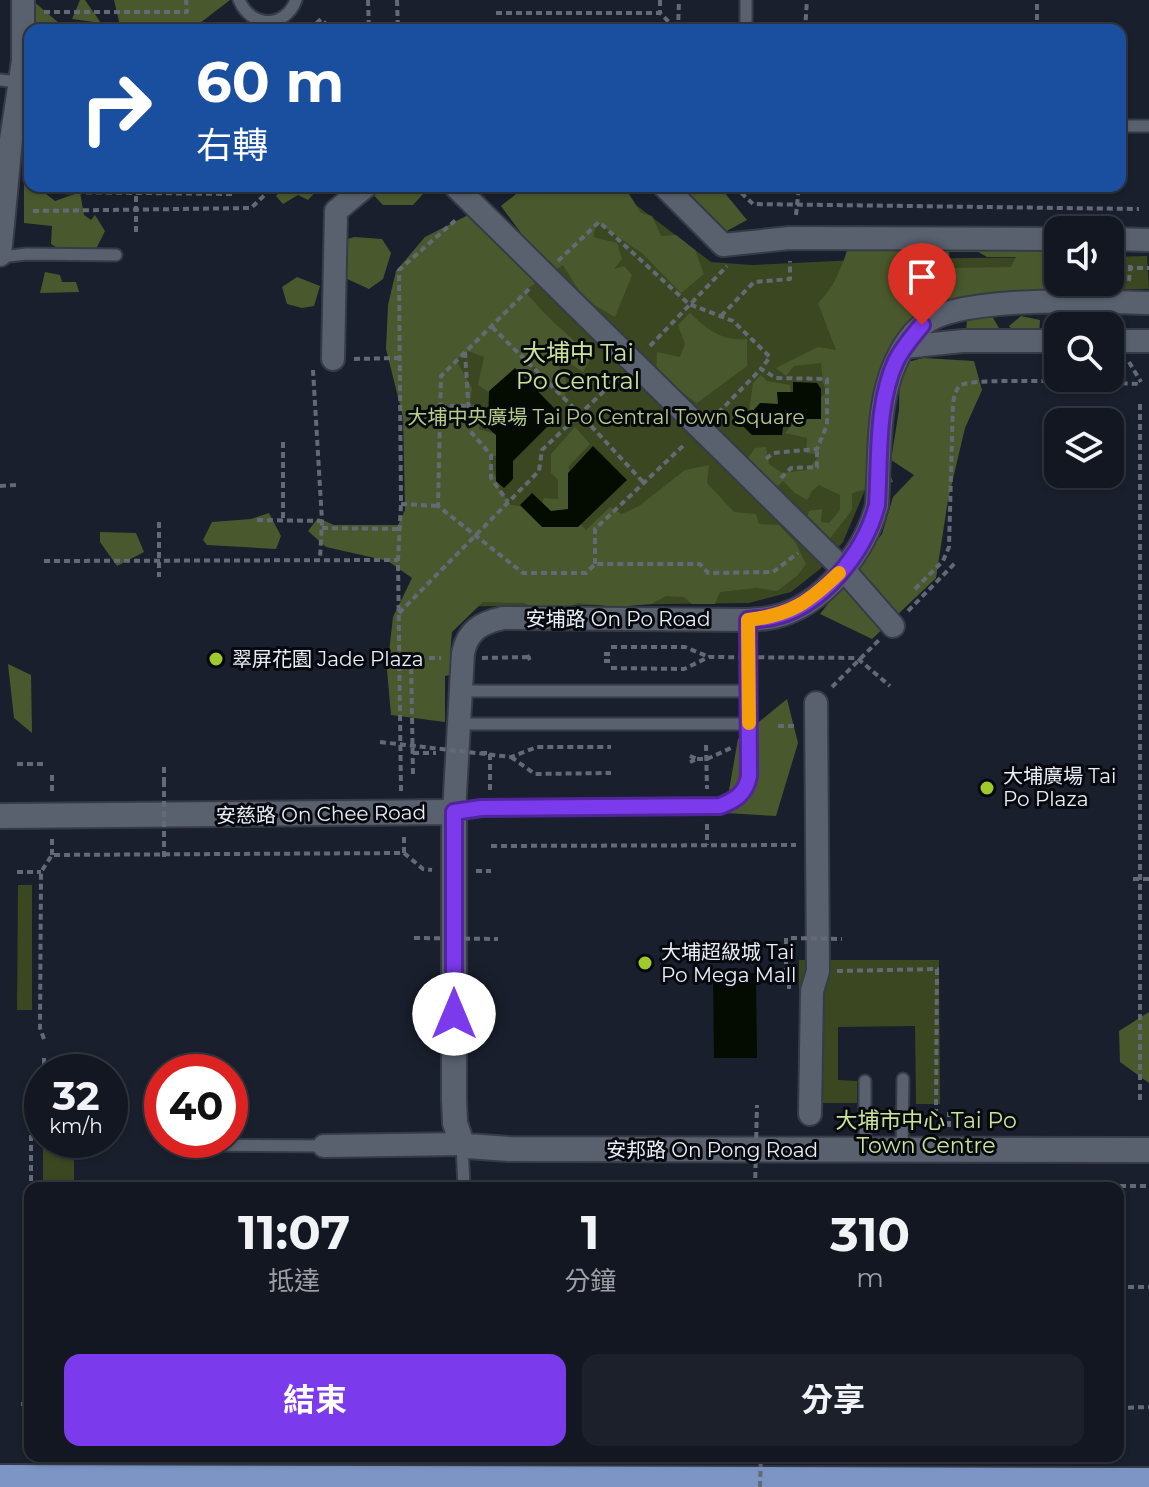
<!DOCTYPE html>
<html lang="zh-TW">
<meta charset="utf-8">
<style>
:root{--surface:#131721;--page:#1c202a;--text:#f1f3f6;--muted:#9d9fa5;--line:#32363f;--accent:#7c3aed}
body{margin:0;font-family:Montserrat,"Noto Sans TC",sans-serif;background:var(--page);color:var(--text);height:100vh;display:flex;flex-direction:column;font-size:30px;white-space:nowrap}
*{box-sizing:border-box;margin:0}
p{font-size:26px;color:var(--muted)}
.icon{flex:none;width:44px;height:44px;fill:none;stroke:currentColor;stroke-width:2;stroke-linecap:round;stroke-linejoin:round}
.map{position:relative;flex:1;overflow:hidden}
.details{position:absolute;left:24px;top:1182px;width:1100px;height:280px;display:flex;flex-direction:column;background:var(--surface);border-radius:16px;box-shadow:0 2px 6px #0004,0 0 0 2px var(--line)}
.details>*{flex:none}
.top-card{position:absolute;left:24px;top:24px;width:1102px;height:168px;border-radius:16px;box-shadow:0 2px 6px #0004,0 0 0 2px var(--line);background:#1a4fa0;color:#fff;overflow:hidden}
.buttons{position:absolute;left:1044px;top:216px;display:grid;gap:16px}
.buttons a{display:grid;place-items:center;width:80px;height:80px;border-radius:16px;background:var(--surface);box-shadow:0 2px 6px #0004,0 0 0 2px var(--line);font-size:40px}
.speed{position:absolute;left:24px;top:1054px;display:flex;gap:16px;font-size:40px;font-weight:700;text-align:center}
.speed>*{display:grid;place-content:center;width:104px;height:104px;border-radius:50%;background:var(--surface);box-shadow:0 2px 6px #0004,0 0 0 2px var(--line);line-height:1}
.speed small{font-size:20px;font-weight:400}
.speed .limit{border:12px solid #d22;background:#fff;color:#111}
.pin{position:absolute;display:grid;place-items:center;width:68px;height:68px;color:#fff;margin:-82px -34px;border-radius:50% 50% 50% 0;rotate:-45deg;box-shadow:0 0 8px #0007}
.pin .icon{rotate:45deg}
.me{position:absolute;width:88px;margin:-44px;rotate:0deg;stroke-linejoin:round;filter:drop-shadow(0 0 6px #0008)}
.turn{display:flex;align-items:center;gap:28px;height:168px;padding:0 40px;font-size:36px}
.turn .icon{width:104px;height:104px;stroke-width:2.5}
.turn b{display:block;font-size:56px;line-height:68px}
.eta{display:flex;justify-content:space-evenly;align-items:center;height:136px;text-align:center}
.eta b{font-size:48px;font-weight:700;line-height:56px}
.primary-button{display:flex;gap:16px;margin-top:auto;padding:16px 40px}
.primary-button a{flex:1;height:92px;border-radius:16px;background:var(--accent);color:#fff;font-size:32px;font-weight:700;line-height:92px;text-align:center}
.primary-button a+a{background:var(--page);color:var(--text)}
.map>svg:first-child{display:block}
.green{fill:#3a4720}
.forest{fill:#4a592d;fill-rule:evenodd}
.water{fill:#040b00}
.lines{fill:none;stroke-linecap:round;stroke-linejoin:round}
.lane-casing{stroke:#373b46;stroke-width:15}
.street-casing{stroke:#373b46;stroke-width:26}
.secondary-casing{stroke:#373b46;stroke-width:28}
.primary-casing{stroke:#373b46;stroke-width:28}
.path{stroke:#646a75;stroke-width:4;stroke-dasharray:6 4;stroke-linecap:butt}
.lane{stroke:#59616f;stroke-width:11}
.street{stroke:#59616f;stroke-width:22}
.secondary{stroke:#59616f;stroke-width:24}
.primary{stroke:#7c95c5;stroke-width:24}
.path-bridge{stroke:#646a75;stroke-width:4;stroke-dasharray:6 4;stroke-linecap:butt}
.route-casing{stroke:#51269a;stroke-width:20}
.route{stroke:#7c3aed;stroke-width:14}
.slow{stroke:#f59e0b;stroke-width:14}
.poi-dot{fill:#9fca2d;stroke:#07090f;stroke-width:3}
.labels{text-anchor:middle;stroke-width:6;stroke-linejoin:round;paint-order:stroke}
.park-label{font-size:20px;fill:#b6cf88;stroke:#07090f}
.street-label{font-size:20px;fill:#e9eef7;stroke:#07090f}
.poi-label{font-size:20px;fill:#e9eef7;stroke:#07090f;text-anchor:start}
.neighbourhood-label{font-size:22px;fill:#c9e49a;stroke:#07090f}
.quarter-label{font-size:24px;fill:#c9e49a;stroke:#07090f}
</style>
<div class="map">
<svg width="1149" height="1487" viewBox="0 0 1149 1487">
<rect width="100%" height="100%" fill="#191f2c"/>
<g class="green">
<path d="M611 186 711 262 752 265 877 259 1058 257V282H1110V257L1147 256 1149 289 950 292 906 316 865 490 843 542 820 569 791 592 749 603 422 607 416 328Z"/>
<path d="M18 885H32V1010H17Z"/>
<path d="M799 960H939L940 1104H916L915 1026 838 1027V1080L857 1081V1103H799Z"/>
<path d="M43 1140H74V1188L43 1185Z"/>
</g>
<g class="forest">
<path d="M32 0 67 30H31Z"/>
<path d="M80 0H85L101 23 72 19Z"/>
<path d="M114 0H230L191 30H121Z"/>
<path d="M24 177 30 181V186H36L55 201 80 192 84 215 91 220 95 215 105 231 97 247 96 259 77 260 51 244 52 226 24 223Z"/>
<path d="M284 186H321L308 200 298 195 283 204 276 196Z"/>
<path d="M365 186H424V193L413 205H383Z"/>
<path d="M526 186H624L641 213 652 216 661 236 676 235 695 250 704 274 681 293 643 254 597 222 593 237 617 243 622 259 614 269 624 266 632 275 615 317 584 299 563 265 524 291 553 322 592 356 583 372 559 356 558 364 566 381 565 401 534 366 499 399 478 385 484 357 468 351 456 360 472 388 470 403 482 411 479 429 506 437 500 456H489L499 488 511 505 540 509 544 498 558 499V480L551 473V454L575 427 590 444 568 467 574 480 573 516 586 530 610 507 622 514 639 506 685 470 709 465 707 483 734 512 756 514 759 524 779 525 795 542 806 564 798 575 777 591 757 588 720 592 715 604H692L684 597 666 596 651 604 616 607 579 603 552 612 523 603 483 602 452 632 450 654 458 664 454 674 445 676V722L391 715 387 670 393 617 412 578 388 561 326 547 308 531 318 518 334 525H398L405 510 403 417 386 349 388 305 396 271 425 237 474 212 521 233 501 206Z"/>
<path d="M671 186H719L747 220 725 232Z"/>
<path d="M1112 225 1134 248 1110 250V230H1058V282H1104L1095 299 958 300 905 333 885 460 893 482 852 493V510L828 541 816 531 817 524H805L809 511 822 509 821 522 829 523 840 510V495L819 485 812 491 807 500 795 493 783 481 772 491 745 462 755 448 766 447 769 464 782 473 807 470 820 455 806 453 807 438 785 433C797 417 814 406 827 391L823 383 821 363 794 366 786 376 776 368 818 347 836 350 818 303C839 283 845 256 854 229ZM978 252 987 257H1016L1011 267 951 268 949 252Z"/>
<path d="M354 237 382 239 391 253 383 279 369 289 343 277 342 262 348 239Z"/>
<path d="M45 272 60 275 62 282H76L79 292 40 293Z"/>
<path d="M297 277 320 286 314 306 302 308 287 304 282 287Z"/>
<path d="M690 313C708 330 721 341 747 339V366L697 403 656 375 657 352 680 357 685 344 678 325Z"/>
<path d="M992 316 1003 335 966 331 967 320Z"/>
<path d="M1021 316 1040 320 1039 337H1019L1009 326Z"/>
<path d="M923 358 974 361 982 390 965 428 948 500 936 578 872 639 820 614 882 534 893 497 914 475 891 460 899 410 900 364Z"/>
<path d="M761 375 767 381 790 385 791 396 760 414 749 412 753 383Z"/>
<path d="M269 513 281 536 276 549 207 545 203 540 212 522 251 519Z"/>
<path d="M100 532 136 533 144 552 117 566 100 542Z"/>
<path d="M8 664 31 675 32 733 14 718Z"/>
<path d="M787 699 798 743 776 816 725 813 738 739Z"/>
<path d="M1149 1012V1083L1120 1062 1119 1031Z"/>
</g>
<g class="water">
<path d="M515 368 560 414 513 461V479L504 488 496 481V435L488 428 489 391Z"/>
<path d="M793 382 817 383 821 389V419H801L797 415 783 427 782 435H752L741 424 760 403 778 404 777 392H793Z"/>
<path d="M593 446 627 480 578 527H542L520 505 532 493 551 511 568 509V473Z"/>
<path d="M713 973H756L757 1058H714Z"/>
</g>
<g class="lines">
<defs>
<g id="lane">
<path d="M239 0C251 28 285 29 296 0"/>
<path d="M746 30V0"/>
<path d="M0 80 19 82"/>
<path d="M1120 126H1149"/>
<path d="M0 257 27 254 116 255"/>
<path d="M461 691H749"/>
<path d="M458 724H749"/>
<path d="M454 812 481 808 720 806C736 800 746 793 749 776L748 620"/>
<path d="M865 1081V1150"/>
<path d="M462 1144 464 1188"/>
<path d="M196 1145 324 1146"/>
<path d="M902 1150 903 1079"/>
</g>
<g id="street">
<path d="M455 186 843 569 893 626"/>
<path d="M664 186 723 245 790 238 1058 239"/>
<path d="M1110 239 1149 240"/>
<path d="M0 255 11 140 23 61V0"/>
<path d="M1110 341H1149"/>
<path d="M904 347 963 341H1058"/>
<path d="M333 359 336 211 366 186"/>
<path d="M454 812 463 653C468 630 481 623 503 618L748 620C756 619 765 619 774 617 823 606 865 552 877 505 879 473 878 439 883 407 887 379 899 345 921 326 957 294 1100 302 1149 303"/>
<path d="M810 1114 812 991 818 971 816 703"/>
<path d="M324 1146 462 1144"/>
</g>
<path id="secondary" d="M0 816 454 812V1100L455 1123 462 1144 467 1146 509 1149 1149 1150"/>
<path id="primary" d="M0 1477 1149 1480"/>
</defs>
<use href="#lane" class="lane-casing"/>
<use href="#street" class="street-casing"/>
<use href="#secondary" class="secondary-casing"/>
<use href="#primary" class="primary-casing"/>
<g class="path">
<path d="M368 0 369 30"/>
<path d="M397 0 398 30"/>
<path d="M660 0V13"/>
<path d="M44 12H187L186 0"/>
<path d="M496 13H660L677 30"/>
<path d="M309 30 321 19 332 30"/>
<path d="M678 30 679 0"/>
<path d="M805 30 807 0"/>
<path d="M1037 30V0"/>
<path d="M52 186V192L232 194 240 186"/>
<path d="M734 186 753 204 1139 209"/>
<path d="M33 211 251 208 274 186"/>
<path d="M796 215 799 186"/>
<path d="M558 261 599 222 689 304 733 321 770 357 761 369 776 378 827 379V425L817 449 773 453 765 460"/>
<path d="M1130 265V268H1149"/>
<path d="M1129 281 1130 268"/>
<path d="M529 289 441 376 438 506 523 573H586L595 564H700L708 573 773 572 798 553"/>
<path d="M721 316 754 282 790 279V261"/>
<path d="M492 327 580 414 644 483"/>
<path d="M650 346 727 266"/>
<path d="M465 352 470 431 491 455V478L508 502"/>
<path d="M354 359 398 358"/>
<path d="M1129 362 1141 382"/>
<path d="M313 370 322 521 320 559"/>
<path d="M440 406H470"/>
<path d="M718 413 761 369"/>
<path d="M283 442V520"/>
<path d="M781 478 791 468 817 467V449"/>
<path d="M0 486 16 485"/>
<path d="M401 504 438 506"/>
<path d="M257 520 322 521"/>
<path d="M322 528 400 529"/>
<path d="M44 561 398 560"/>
<path d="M595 564V529L685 444"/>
<path d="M915 589 943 561 949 547 953 402C955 396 955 389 961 385 975 377 1115 383 1141 384"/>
<path d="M908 611 957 561"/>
<path d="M399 613 539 471 542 450 618 378"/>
<path d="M611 647H685L709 657"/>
<path d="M604 654H611"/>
<path d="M399 658H441"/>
<path d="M411 658 413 775"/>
<path d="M482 658 528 657"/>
<path d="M530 660 528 657 531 654"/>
<path d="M604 661H611"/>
<path d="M832 687 879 640"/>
<path d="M778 726H796"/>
<path d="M706 745 707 789"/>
<path d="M413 753H436"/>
<path d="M481 753H490V791"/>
<path d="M690 756 697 759 690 762"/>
<path d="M511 757 535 774 611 773"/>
<path d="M697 759H707L731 748"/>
<path d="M17 764H43"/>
<path d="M164 767V781"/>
<path d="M52 775V792"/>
<path d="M401 791 398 560 401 504 399 270 458 218"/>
<path d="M707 824V845"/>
<path d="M52 839V855"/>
<path d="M491 846 796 845"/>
<path d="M404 853 423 869 432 870"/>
<path d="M476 871H491"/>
<path d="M17 872H41"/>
<path d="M786 938V987H791"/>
<path d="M837 971 937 969 936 1111"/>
<path d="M44 1039 40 1028 41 872 52 855 404 853V835"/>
<path d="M44 1058V1072"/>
<path d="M1140 1100V402"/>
<path d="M31 1115V1188"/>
<path d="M949 1127V1112"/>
<path d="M510 1188 1149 1186"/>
<path d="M1118 1287H1149"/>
<path d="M21 1404H30"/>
<path d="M1118 1408 1149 1407"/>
</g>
<use href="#lane" class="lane"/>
<use href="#street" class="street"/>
<use href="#secondary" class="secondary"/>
<use href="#primary" class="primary"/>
<g class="path-bridge">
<path d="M136 186V232"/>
<path d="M159 522V577"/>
<path d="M611 668 684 669 709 657 857 658 890 686"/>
<path d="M380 742 511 757 537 747H611"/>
<path d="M164 781V861"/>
<path d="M1133 879H1149"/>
<path d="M414 938 498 939"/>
<path d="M791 938 842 939"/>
<path d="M755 1188 757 1105"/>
<path d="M760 1487 761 1456"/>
</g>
</g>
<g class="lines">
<defs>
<path id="route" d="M454 1014V812L481 808 720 806C736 800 746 793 749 776L748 620C756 619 765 619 773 617 823 606 865 551 877 505 880 458 876 404 896 361 903 347 913 336 922 325"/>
</defs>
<use href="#route" class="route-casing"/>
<use href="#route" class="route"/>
<path class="slow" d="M749 723 748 620C791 615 809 602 839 573"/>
</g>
<g class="poi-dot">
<circle cx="216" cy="659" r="8"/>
<circle cx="987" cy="788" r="8"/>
<circle cx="645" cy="963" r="8"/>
</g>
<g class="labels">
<g class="park-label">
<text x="606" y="424">大埔中央廣場 Tai Po Central Town Square</text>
</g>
<g class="street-label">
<text x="618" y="626">安埔路 On Po Road</text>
<text transform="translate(321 814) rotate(-1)" y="7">安慈路 On Chee Road</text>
<text x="712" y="1157">安邦路 On Pong Road</text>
</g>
<g class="poi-label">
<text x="232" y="666">翠屏花園 Jade Plaza</text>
<text x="1003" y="783">大埔廣場 Tai<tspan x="1003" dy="23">Po Plaza</tspan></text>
<text x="661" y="959">大埔超級城 Tai<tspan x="661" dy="23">Po Mega Mall</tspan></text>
</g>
<g class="neighbourhood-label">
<text x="926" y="1128">大埔市中心 Tai Po<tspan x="926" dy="25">Town Centre</tspan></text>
</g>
<g class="quarter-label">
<text x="578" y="361">大埔中 Tai<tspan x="578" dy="28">Po Central</tspan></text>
</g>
</g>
</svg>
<div class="buttons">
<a><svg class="icon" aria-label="sound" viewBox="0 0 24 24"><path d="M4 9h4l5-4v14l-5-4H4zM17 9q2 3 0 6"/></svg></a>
<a><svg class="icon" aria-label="search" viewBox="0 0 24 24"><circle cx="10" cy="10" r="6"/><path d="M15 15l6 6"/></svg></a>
<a><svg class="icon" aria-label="layers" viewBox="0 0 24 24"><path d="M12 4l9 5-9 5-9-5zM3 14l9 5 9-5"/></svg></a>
</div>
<div class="speed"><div>32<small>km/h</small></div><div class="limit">40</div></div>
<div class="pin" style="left:922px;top:325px;background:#d93025"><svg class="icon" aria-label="arrive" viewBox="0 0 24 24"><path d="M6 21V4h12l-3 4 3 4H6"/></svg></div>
<svg class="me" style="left:454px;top:1014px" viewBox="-20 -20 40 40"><circle r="19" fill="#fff"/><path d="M0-13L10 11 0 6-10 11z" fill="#7c3aed"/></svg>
<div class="top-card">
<div class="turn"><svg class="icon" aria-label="right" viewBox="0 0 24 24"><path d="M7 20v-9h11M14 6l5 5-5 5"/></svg><div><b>60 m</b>右轉</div></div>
</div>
<section class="details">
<div class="eta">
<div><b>11:07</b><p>抵達</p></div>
<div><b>1</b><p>分鐘</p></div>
<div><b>310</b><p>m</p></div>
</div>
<div class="primary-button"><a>結束</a><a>分享</a></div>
</section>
</div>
